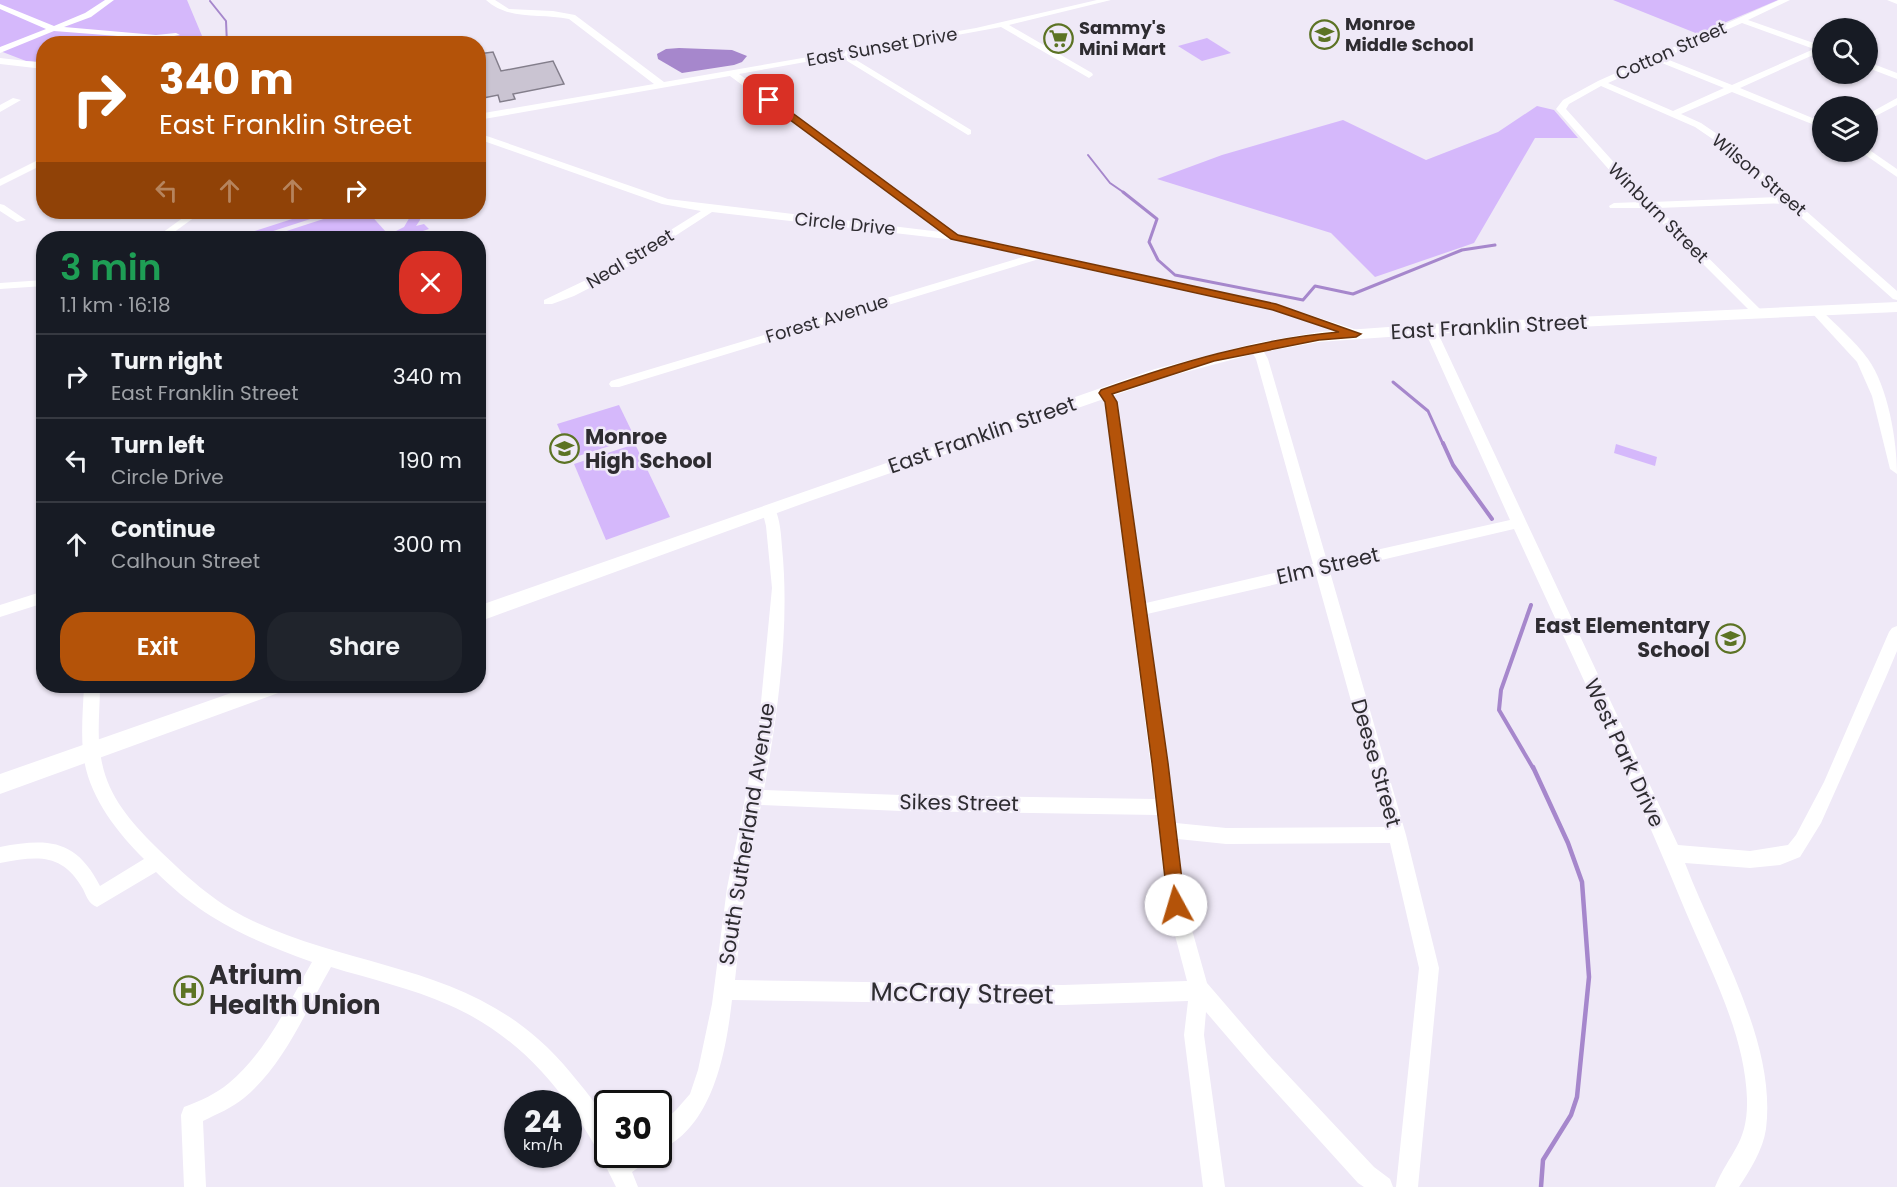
<!DOCTYPE html>
<meta charset="utf-8">
<style>
:root{--surface:#171b24;--page:#20242c;--text:#f1f3f6;--muted:#9ea1a6;--line:#363941;--accent:#b45309}
body{margin:0;font-family:Poppins,sans-serif;background:var(--page);color:var(--text);height:100vh;display:flex;flex-direction:column;font-size:22px;white-space:nowrap}
*{box-sizing:border-box;margin:0}
p{font-size:20px;color:var(--muted)}
.icon{flex:none;width:33px;height:33px;fill:none;stroke:currentColor;stroke-width:2;stroke-linecap:round;stroke-linejoin:round}
.map{position:relative;flex:1;overflow:hidden}
.drawer{position:absolute;left:36px;top:231px;width:450px;height:462px;display:flex;flex-direction:column;background:var(--surface);border-radius:24px;box-shadow:0 2px 4px #0004}
.drawer>*{flex:none}
.hud{position:absolute;left:36px;top:36px;width:450px;height:183px;border-radius:24px;box-shadow:0 2px 4px #0004;background:#b45309;color:#fff;overflow:hidden}
.tools{position:absolute;left:1812px;top:18px;display:grid;gap:12px}
.tools a{display:grid;place-items:center;width:66px;height:66px;border-radius:50%;background:var(--surface);box-shadow:0 2px 4px #0004;font-size:30px}
.speed{position:absolute;left:504px;top:1090px;display:flex;gap:12px;font-size:30px;font-weight:700;text-align:center}
.speed>*{display:grid;place-content:center;width:78px;height:78px;border-radius:50%;background:var(--surface);box-shadow:0 2px 4px #0004;line-height:1}
.speed small{font-size:15px;font-weight:400}
.speed .limit{border:3px solid #111;border-radius:9px;background:#fff;color:#111}
.pin{position:absolute;display:grid;place-items:center;width:51px;height:51px;color:#fff;margin:-26px;border-radius:12px;box-shadow:0 3px 9px #0006}
.me{position:absolute;width:66px;margin:-33px;rotate:354deg;stroke-linejoin:round;filter:drop-shadow(0 0 4px #0008)}
.turn{display:flex;align-items:center;gap:21px;height:126px;padding:0 24px;font-size:27px}
.turn .icon{width:78px;height:78px;stroke-width:2.5}
.turn b{display:block;font-size:42px;line-height:51px}
.lanes{display:flex;align-items:center;height:57px;padding:0 24px;background:#0003;justify-content:center;gap:30px;direction:ltr}
.lanes .off{opacity:.35}
.round{display:grid;place-items:center;flex:none;width:63px;height:63px;border-radius:24px;background:var(--page)}
.headline{display:flex;align-items:center;justify-content:space-between;height:102px;padding:0 24px}
h1{font-size:36px;font-weight:600;line-height:45px;color:#1e9e55}
.primary-button{display:flex;gap:12px;margin-top:auto;padding:12px 24px}
.primary-button a{flex:1;height:69px;border-radius:24px;background:var(--accent);color:#fff;font-size:24px;font-weight:600;line-height:69px;text-align:center}
.primary-button a+a{background:var(--page);color:var(--text)}
ul{padding:0;list-style:none}
li{display:flex;align-items:center;gap:18px;height:84px;padding:0 24px;border-top:2px solid var(--line)}
li div{flex:1}
li b{display:block;font-size:22px}
li em{font-style:normal}
.map>svg:first-child{display:block}
.green{fill:#d5b8fb}
.water{fill:#a687cc}
.lines{fill:none;stroke-linecap:round;stroke-linejoin:round}
.stream-far3{stroke:#a687cc;stroke-width:2}
.stream-far2{stroke:#a687cc;stroke-width:3}
.stream-far1{stroke:#a687cc;stroke-width:4}
.stream{stroke:#a687cc;stroke-width:4.5}
.building{fill:#cac4d2;stroke:#837e8b;stroke-width:1.5}
.minor{fill:#fff;fill-rule:evenodd}
.major{fill:#fff;fill-rule:evenodd}
.route{fill:#b45309;stroke:#753606;stroke-width:1.5}
.labels{text-anchor:middle;stroke-width:5;stroke-linejoin:round;paint-order:stroke}
.far-poi-label{font-size:18px;font-weight:bold;fill:#2e2c31;stroke:#efe9f7;text-anchor:start}
.far-street-label{font-size:18px;fill:#2e2c31;stroke:#efe9f7}
.street-label{font-size:21px;fill:#2e2c31;stroke:#efe9f7}
.poi-label{font-size:21px;font-weight:bold;fill:#2e2c31;stroke:#efe9f7;text-anchor:start}
.near-poi-label{font-size:26px;font-weight:bold;fill:#2e2c31;stroke:#efe9f7;text-anchor:start}
.near-street-label{font-size:26px;fill:#2e2c31;stroke:#efe9f7}
</style>
<div class="map">
<svg width="1897" height="1187" viewBox="0 0 1897 1187">
<rect width="100%" height="100%" fill="#efe9f7"/>
<g class="green">
<path d="M0 0H187L205 43 44 44 43 62 26 61 0 51Z"/>
<path d="M1613 0H1778L1698 34Z"/>
<path d="M1207 38 1231 53 1202 61 1178 46Z"/>
<path d="M1537 106 1554 110 1578 138H1535L1474 243 1375 277 1331 233 1157 179 1222 155 1343 120 1426 160 1498 132Z"/>
<path d="M314 212H332L252 238H233Z"/>
<path d="M345 212H368L386 232 368 238H265Z"/>
<path d="M410 212H422L420 220 416 226 424 224 429 229 402 238H382L404 227 411 215Z"/>
<path d="M619 405 635 438 572 458 557 424Z"/>
<path d="M635 444 670 517 606 540 574 464Z"/>
<path d="M1616 444 1657 457 1655 466 1614 453Z"/>
</g>
<path class="water" d="M679 48 732 50 747 56 742 62 734 65 682 73 658 59 657 54 666 49Z"/>
<g class="lines">
<g class="stream-far3">
<path d="M210 1 226 21 227 44"/>
<path d="M1088 155 1110 183 1126 194"/>
</g>
<g class="stream-far2">
<path d="M1123 192 1157 219 1149 242 1158 260 1175 275 1303 300 1315 286 1353 294 1462 250 1495 245"/>
<path d="M1393 382 1428 411 1443 444"/>
</g>
<g class="stream-far1">
<path d="M1443 443 1453 465 1492 519"/>
<path d="M1531 605 1501 690 1499 710 1533 768"/>
</g>
<path class="stream" d="M1533 767 1568 843 1582 882 1589 977 1577 1097 1571 1115 1543 1160 1541 1187"/>
</g>
<path class="building" d="M493 52 501 71 553 61 564 84 513 94 515 99 500 102 498 95 478 99V54Z"/>
<g class="lines">
<g class="minor">
<path d="M105 0H114L91 17 64 27 156 35 176 33 180 35 156 39 54 31 0 53V47L46 29 0 9V4L54 26 85 13Z"/>
<path d="M486 0H495L509 9 553 11 575 15 664 82 976 28 1097 0H1111L1009 25 1092 73 1093 75 1089 78 1001 27 848 55 971 130V134L968 135 839 56 739 74 957 234 1276 304 1360 331 1362 334 1356 338 1273 310 1039 259 619 387H611L609 384 611 381 1026 256 955 240 712 212 615 275 574 296 552 304H544V300L607 270 701 211 662 204 478 139V133L668 199 941 232 730 76 478 120V114L654 84 569 19C541 13 509 21 486 0Z"/>
<path d="M1779 0H1790L1748 20 1822 46V51L1740 88 1822 122V128L1732 92 1681 114 1701 123 1723 138 1897 291V300L1893 299 1785 203 1658 208 1764 313 1758 316 1754 315 1647 208H1610L1609 206 1614 203 1641 202 1611 172 1556 109 1563 100 1598 81ZM1742 23 1814 49 1732 85 1664 58ZM1657 61 1724 88 1673 111 1608 83ZM1601 86 1695 127 1717 142 1778 197 1652 202 1619 168 1566 109 1569 104Z"/>
<path d="M1887 0H1897V4Z"/>
<path d="M0 58 44 63V69L0 64Z"/>
<path d="M1868 62 1897 73V79L1868 68Z"/>
<path d="M13 98 21 100 0 112V105Z"/>
<path d="M1897 98V105L1868 120V114Z"/>
<path d="M1868 149 1897 169V177L1864 154 1862 152H1868Z"/>
<path d="M44 157V164L0 186V179Z"/>
<path d="M0 204 4 205 26 220 17 222 0 211Z"/>
<path d="M191 212H202L166 238H155Z"/>
<path d="M44 280V286L0 289V283Z"/>
<path d="M1816 308 1820 309C1836 325 1855 341 1868 359 1888 387 1897 440 1897 474L1890 469 1872 396 1857 362 1812 313 1810 311Z"/>
<path d="M1430 325 1436 329 1678 845 1750 851 1788 845 1796 835 1824 782 1889 632 1892 628 1897 626V651L1886 677 1821 823 1800 857 1780 865 1750 868 1685 863C1715 943 1777 1041 1766 1129 1763 1150 1750 1170 1739 1187H1715C1730 1151 1748 1144 1747 1099 1745 1034 1710 969 1685 910 1632 781 1572 655 1514 529L1330 572 1406 835 1439 968 1418 1187H1396L1419 968 1390 843 1226 844 1178 839 1185 905 1207 983 1268 1054 1374 1167 1390 1179 1393 1187H1364L1358 1183 1254 1068 1206 1012 1204 1035 1225 1187H1203L1184 1035 1188 1001 1063 1005 732 1000C726 1052 713 1128 658 1151V1126L676 1110 690 1094 698 1070 712 1004 727 888 758 733 772 588 766 526 762 510 764 506H774C780 519 781 533 782 547 790 626 778 712 764 790L901 795 1155 799 1105 402 1099 393 1101 390H1109L1117 402 1146 603 1313 564 1256 359 1250 348 1256 344 1260 345 1268 359 1327 561 1510 520 1424 329ZM1316 575 1386 827 1226 828 1176 823 1147 614ZM761 805 901 811 1157 815 1167 905 1187 981 1063 985 735 980 745 888Z"/>
<path d="M44 591V603L0 617V605Z"/>
<path d="M84 686H100C100 711 96 738 102 763 109 797 131 822 155 846 185 875 213 902 251 920 366 974 480 963 570 1072 582 1087 599 1105 606 1123 610 1132 608 1146 608 1155H648L645 1163 632 1172 638 1187H616C580 1110 530 1040 449 1005 411 988 370 979 331 967 305 1012 284 1065 244 1098 232 1108 217 1114 203 1121L206 1187H184L181 1115 184 1107C200 1101 216 1094 229 1083 267 1051 288 1004 312 962 251 940 203 919 156 872L97 907C88 903 87 897 83 889 62 852 37 856 0 863V847C48 838 76 839 100 886L144 859C115 830 87 794 83 752 81 730 83 708 84 686Z"/>
</g>
<g class="major">
<path d="M1897 302V312L1430 334 1319 342 1257 353 1167 377 810 501 478 622V606L1155 369 1256 343 1319 332 1430 324Z"/>
<path d="M251 686H284L281 692 0 794V774Z"/>
</g>
</g>
<path class="route" d="M766 98H772L958 235 1276 304 1361 334 1356 337 1319 340 1214 361 1112 394 1117 402 1168 763 1185 905 1182 910 1176 913 1170 910 1168 905 1152 763 1105 402 1099 393 1101 390C1177 363 1258 339 1339 332L1273 310 951 239 766 102Z"/>
<defs>
<symbol id="school-ring" viewBox="-11 -11 22 22"><circle r="9.5" fill="#efe9f7" stroke="#5c7324" stroke-width="1.5"/><path d="M0-5L7-2L0 1L-7-2ZM-4 1L0 2.5L4 1V4Q0 6-4 4Z" fill="#5c7324"/></symbol>
<symbol id="supermarket-ring" viewBox="-11 -11 22 22"><circle r="9.5" fill="#efe9f7" stroke="#5c7324" stroke-width="1.5"/><path d="M-6-5.5h2.5l.6 2H6L4.5 2H-2.5L-4.4-4H-6ZM-1.5 3.2a1.3 1.3 0 1 0 .1 0ZM3 3.2a1.3 1.3 0 1 0 .1 0Z" fill="#5c7324"/></symbol>
<symbol id="hospital-ring" viewBox="-11 -11 22 22"><circle r="9.5" fill="#efe9f7" stroke="#5c7324" stroke-width="1.5"/><path d="M-5-5h3v3.5h4V-5h3V5h-3V1.5h-4V5h-3Z" fill="#5c7324"/></symbol>
</defs>
<g fill-rule="evenodd">
<use href="#school-ring" x="1308" y="18" width="33" height="33"/>
<use href="#supermarket-ring" x="1042" y="22" width="33" height="33"/>
<use href="#school-ring" x="548" y="432" width="33" height="33"/>
<use href="#school-ring" x="1714" y="622" width="33" height="33"/>
<use href="#hospital-ring" x="172" y="974" width="33" height="33"/>
</g>
<g class="labels">
<g class="far-poi-label">
<text x="1345" y="30">Monroe<tspan x="1345" dy="21">Middle School</tspan></text>
<text x="1079" y="34">Sammy's<tspan x="1079" dy="21">Mini Mart</tspan></text>
</g>
<g class="far-street-label">
<text transform="translate(882 47) rotate(-10)" y="6">East Sunset Drive</text>
<text transform="translate(1671 51) rotate(-24)" y="6">Cotton Street</text>
<text transform="translate(1759 175) rotate(40)" y="6">Wilson Street</text>
<text transform="translate(1658 213) rotate(45)" y="6">Winburn Street</text>
<text transform="translate(845 224) rotate(6)" y="6">Circle Drive</text>
<text transform="translate(630 259) rotate(-31)" y="6">Neal Street</text>
<text transform="translate(827 319) rotate(-17)" y="6">Forest Avenue</text>
</g>
<g class="street-label">
<text transform="translate(1489 327) rotate(-3)" y="7">East Franklin Street</text>
<text transform="translate(982 435) rotate(-19)" y="7">East Franklin Street</text>
<text transform="translate(1328 566) rotate(-13)" y="7">Elm Street</text>
<text transform="translate(1624 753) rotate(65)" y="7">West Park Drive</text>
<text transform="translate(1376 763) rotate(74)" y="7">Deese Street</text>
<text transform="translate(959 803) rotate(1)" y="7">Sikes Street</text>
<text transform="translate(747 834) rotate(-81)" y="7">South Sutherland Avenue</text>
</g>
<g class="poi-label">
<text x="585" y="444">Monroe<tspan x="585" dy="24">High School</tspan></text>
<text x="1710" y="633" text-anchor="end">East Elementary<tspan x="1710" dy="24">School</tspan></text>
</g>
<g class="near-poi-label">
<text x="209" y="984">Atrium<tspan x="209" dy="30">Health Union</tspan></text>
</g>
<g class="near-street-label">
<text transform="translate(962 993) rotate(1)" y="9">McCray Street</text>
</g>
</g>
</svg>
<div class="tools">
<a><svg class="icon" aria-label="search" viewBox="0 0 24 24"><circle cx="10" cy="10" r="6"/><path d="M15 15l6 6"/></svg></a>
<a><svg class="icon" aria-label="layers" viewBox="0 0 24 24"><path d="M12 4l9 5-9 5-9-5zM3 14l9 5 9-5"/></svg></a>
</div>
<div class="speed"><div>24<small>km/h</small></div><div class="limit">30</div></div>
<div class="pin" style="left:769px;top:100px;background:#d93025"><svg class="icon" aria-label="arrive" viewBox="0 0 24 24"><path d="M6 21V4h12l-3 4 3 4H6"/></svg></div>
<svg class="me" style="left:1176px;top:905px" viewBox="-20 -20 40 40"><circle r="19" fill="#fff"/><path d="M0-13L10 11 0 6-10 11z" fill="#b45309"/></svg>
<div class="hud">
<div class="turn"><svg class="icon" aria-label="right" viewBox="0 0 24 24"><path d="M7 20v-9h11M14 6l5 5-5 5"/></svg><div><b>340 m</b>East Franklin Street</div></div>
<div class="lanes"><svg class="icon off" aria-label="left" viewBox="0 0 24 24"><path d="M17 20v-9H6M10 6l-5 5 5 5"/></svg><svg class="icon off" aria-label="ahead" viewBox="0 0 24 24"><path d="M12 20V5M6 11l6-6 6 6"/></svg><svg class="icon off" aria-label="ahead" viewBox="0 0 24 24"><path d="M12 20V5M6 11l6-6 6 6"/></svg><svg class="icon" aria-label="right" viewBox="0 0 24 24"><path d="M7 20v-9h11M14 6l5 5-5 5"/></svg></div>
</div>
<section class="drawer">
<div class="headline"><div><h1>3 min</h1><p>1.1 km · 16:18</p></div><a class="round" style="background:#d93025;color:#fff"><svg class="icon" aria-label="close" viewBox="0 0 24 24"><path d="M6 6l12 12M18 6L6 18"/></svg></a></div>
<ul>
<li><svg class="icon" aria-label="right" viewBox="0 0 24 24"><path d="M7 20v-9h11M14 6l5 5-5 5"/></svg><div><b>Turn right</b><p>East Franklin Street</p></div><em>340 m</em></li>
<li><svg class="icon" aria-label="left" viewBox="0 0 24 24"><path d="M17 20v-9H6M10 6l-5 5 5 5"/></svg><div><b>Turn left</b><p>Circle Drive</p></div><em>190 m</em></li>
<li><svg class="icon" aria-label="ahead" viewBox="0 0 24 24"><path d="M12 20V5M6 11l6-6 6 6"/></svg><div><b>Continue</b><p>Calhoun Street</p></div><em>300 m</em></li>
</ul>
<div class="primary-button"><a>Exit</a><a>Share</a></div>
</section>
</div>
